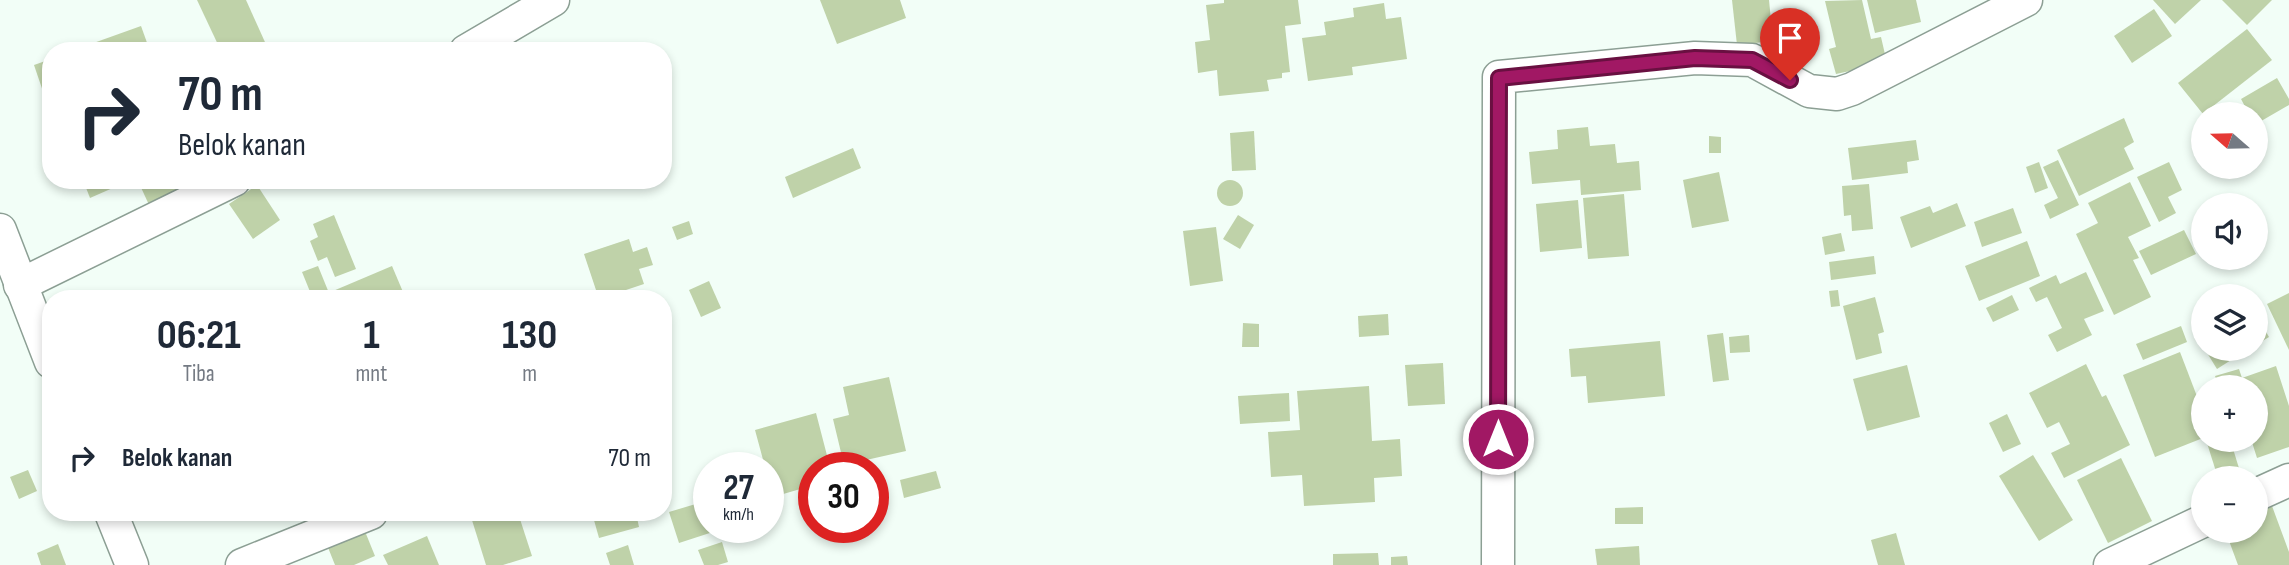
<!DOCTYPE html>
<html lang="id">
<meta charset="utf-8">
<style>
:root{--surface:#fff;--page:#f2f2f3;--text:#1f2937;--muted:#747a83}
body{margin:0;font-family:"Sofia Sans Condensed",sans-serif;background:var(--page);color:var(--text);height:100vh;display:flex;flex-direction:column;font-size:26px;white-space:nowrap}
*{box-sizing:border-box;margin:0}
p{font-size:23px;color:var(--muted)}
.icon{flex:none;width:38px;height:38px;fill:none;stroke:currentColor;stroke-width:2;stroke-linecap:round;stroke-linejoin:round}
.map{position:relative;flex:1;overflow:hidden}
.side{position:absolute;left:42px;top:290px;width:630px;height:231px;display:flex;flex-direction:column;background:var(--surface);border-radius:28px;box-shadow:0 4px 10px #0003}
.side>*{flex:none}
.hud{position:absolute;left:42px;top:42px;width:630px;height:147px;border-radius:28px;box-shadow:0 4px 10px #0003;background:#fff;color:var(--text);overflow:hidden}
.needle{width:46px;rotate:290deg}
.buttons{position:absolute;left:2191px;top:102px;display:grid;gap:14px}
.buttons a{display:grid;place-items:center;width:77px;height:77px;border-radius:50%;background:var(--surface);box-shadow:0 4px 10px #0003;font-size:35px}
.speed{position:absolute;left:693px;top:452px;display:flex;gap:14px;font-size:35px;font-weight:700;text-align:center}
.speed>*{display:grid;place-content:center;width:91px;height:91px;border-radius:50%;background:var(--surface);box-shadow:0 4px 10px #0003;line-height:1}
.speed small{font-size:18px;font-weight:400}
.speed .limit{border:10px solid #d22;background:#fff;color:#111}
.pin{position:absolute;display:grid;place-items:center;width:60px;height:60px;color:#fff;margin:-72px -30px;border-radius:50% 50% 50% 0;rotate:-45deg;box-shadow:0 0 7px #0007}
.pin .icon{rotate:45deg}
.me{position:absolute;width:77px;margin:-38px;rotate:0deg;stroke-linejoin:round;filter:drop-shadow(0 0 5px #0008)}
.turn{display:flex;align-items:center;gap:24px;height:147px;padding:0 21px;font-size:32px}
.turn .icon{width:91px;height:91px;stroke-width:2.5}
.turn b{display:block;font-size:49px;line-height:60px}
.eta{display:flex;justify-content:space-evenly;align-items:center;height:119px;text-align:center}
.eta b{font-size:42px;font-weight:700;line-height:49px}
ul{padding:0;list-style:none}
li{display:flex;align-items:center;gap:21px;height:98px;padding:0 21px}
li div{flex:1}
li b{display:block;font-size:26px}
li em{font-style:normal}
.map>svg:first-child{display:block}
.building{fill:#bfd2a9}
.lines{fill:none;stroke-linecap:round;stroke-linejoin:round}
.minor-casing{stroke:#8c9f94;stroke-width:35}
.minor{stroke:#fff;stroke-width:32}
.route-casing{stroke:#691041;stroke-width:18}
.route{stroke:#a11864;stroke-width:12}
</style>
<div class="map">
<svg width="2289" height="565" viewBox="0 0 2289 565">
<rect width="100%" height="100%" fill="#f2fef7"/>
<g class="building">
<path d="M197 0H246L269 51H221Z"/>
<path d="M820 0H900L906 18 837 44Z"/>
<path d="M1224 0H1298L1301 24 1285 26 1290 72 1282 73V78L1267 80 1269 91 1219 96 1217 70 1198 73 1195 42 1210 40 1206 5 1224 3Z"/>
<path d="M1732 0H1769L1773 41 1737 45Z"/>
<path d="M1862 0 1871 39 1881 37 1887 63 1836 74 1829 49 1836 47 1825 1Z"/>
<path d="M1867 0H1916L1921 22 1875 33Z"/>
<path d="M2153 0H2201L2175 24Z"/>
<path d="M2222 0H2272L2247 25Z"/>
<path d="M1384 3 1386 19 1401 17 1407 59 1352 67 1353 75 1308 81 1302 38 1326 35 1324 22 1354 17 1353 8Z"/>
<path d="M2154 9 2172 36 2132 63 2114 36Z"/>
<path d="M141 26 150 51H74V50Z"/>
<path d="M2247 29 2272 60 2203 114 2178 83Z"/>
<path d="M51 59V112H50L34 65Z"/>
<path d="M2277 78 2289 99V105L2256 124V114H2249L2241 99Z"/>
<path d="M2124 118 2134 142 2124 148 2134 169 2079 196 2057 150Z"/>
<path d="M1588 127 1590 146 1615 144 1617 163 1639 161 1641 190 1581 195 1580 180 1532 184 1529 152 1558 149 1557 130Z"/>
<path d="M1254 131 1256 170 1232 171 1230 133Z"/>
<path d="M1709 136 1721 137V153H1709Z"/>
<path d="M1916 140 1919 160 1907 162 1908 173 1852 180 1848 148Z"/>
<path d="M853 148 861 168 793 198 785 177Z"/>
<path d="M2058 160 2079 205 2050 219 2044 205 2058 198 2043 167Z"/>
<path d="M2039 162 2048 188 2035 193 2026 167Z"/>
<path d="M2169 162 2182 190 2168 197 2176 213 2159 222 2137 177Z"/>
<path d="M1719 172 1729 221 1692 228 1683 180Z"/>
<path d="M83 180H131L90 198Z"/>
<path d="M141 180H206L150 207 138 181Z"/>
<circle cx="1230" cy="193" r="13"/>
<path d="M2130 182 2151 226 2128 237 2139 258 2133 260 2151 297 2114 315 2076 234 2098 223 2088 203Z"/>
<path d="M1869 184 1873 229 1852 231 1851 215 1844 216 1842 186Z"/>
<path d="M257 185 280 220 253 239 229 204Z"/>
<path d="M1624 194 1629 256 1588 259 1583 198Z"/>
<path d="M1578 200 1582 248 1540 252 1536 204Z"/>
<path d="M1957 203 1966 226 1911 248 1900 217 1930 206 1933 213Z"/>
<path d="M2013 208 2022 233 1982 247 1974 222Z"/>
<path d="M334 215 356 269 335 277 327 257 318 261 310 241 318 237 313 224Z"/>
<path d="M1238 215 1254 225 1240 249 1223 239Z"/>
<path d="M689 221 693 234 677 240 672 227Z"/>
<path d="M1216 227 1223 281 1190 286 1183 231Z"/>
<path d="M2184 230 2196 254 2151 275 2139 251Z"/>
<path d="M1841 233 1845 251 1825 255 1822 237Z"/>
<path d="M629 239 633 252 647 247 653 265 639 269 644 284 599 299 584 254Z"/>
<path d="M2027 241 2040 276 1979 301 1965 266Z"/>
<path d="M1874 256 1876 274 1831 280 1829 262Z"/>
<path d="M318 266 329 293 313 299 302 272Z"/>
<path d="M392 266 406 299H337L333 291Z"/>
<path d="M2086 272 2104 311 2084 319 2092 335 2057 352 2048 335 2062 328 2047 297 2036 302 2029 288 2056 275 2060 284Z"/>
<path d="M709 281 721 308 701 317 689 290Z"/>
<path d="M1838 290 1840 306 1831 307 1829 291Z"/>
<path d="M2289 293V350L2267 304Z"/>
<path d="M2012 295 2019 310 1993 322 1986 308Z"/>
<path d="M1875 297 1884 332 1878 334 1882 353 1856 360 1843 306Z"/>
<path d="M1388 314 1389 335 1359 337 1358 316Z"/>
<path d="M2256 315 2269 337 2256 345Z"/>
<path d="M1243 323 1259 324V347H1242Z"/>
<path d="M2181 326 2187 342 2143 360 2136 344Z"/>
<path d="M1723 333 1729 380 1713 382 1707 335Z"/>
<path d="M1749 335 1750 352 1730 353 1729 337Z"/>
<path d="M1660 341 1665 396 1588 403 1586 376 1571 377 1569 349Z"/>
<path d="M2204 348H2250L2217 369Z"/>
<path d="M2180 352 2203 412V438L2155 457 2123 375Z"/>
<path d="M1443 363 1445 404 1408 406 1405 365Z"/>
<path d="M2086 364 2102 397 2106 395 2130 445 2064 478 2051 453 2070 444 2059 422 2047 428 2029 393Z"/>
<path d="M1907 365 1920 417 1867 431 1853 379Z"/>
<path d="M2276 366 2289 406V447L2257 458 2251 439H2256V387H2219L2215 376 2239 369 2242 378Z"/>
<path d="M889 377 906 451 844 465 833 419 849 415 843 387Z"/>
<path d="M1369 386 1372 441 1400 439 1402 476 1374 478 1375 502 1304 506 1302 475 1271 477 1268 432 1300 430 1297 391Z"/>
<path d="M1289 393 1290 421 1240 424 1238 396Z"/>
<path d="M816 413 830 467H814V485L773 497 768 478V467H765L755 430Z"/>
<path d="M2007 414 2021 444 2003 452 1989 423Z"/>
<path d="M2218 439H2230L2242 478H2218L2207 443Z"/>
<path d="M2033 455 2073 520 2039 541 1999 476Z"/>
<path d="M2121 458 2152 521 2108 543 2077 480Z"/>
<path d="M28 470 37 491 19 499 10 477Z"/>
<path d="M936 471 941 488 904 498 900 480Z"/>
<path d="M709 500V527H718L719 530 679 543 669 512Z"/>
<path d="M2272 506 2289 552V565H2238L2225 530H2256V513Z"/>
<path d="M1643 507V524H1615V508Z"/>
<path d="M485 513H518L532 556 503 565H486L471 517Z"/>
<path d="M592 513H636L639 527 599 538Z"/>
<path d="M364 529 375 556 354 565H335L327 545Z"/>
<path d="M1896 533 1905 565H1878L1871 540Z"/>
<path d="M427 536 439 565H388L383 555Z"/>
<path d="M722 542 728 562 718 565H704L698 550Z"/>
<path d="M58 544 66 565H41L37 553Z"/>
<path d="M628 545 634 565H610L606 553Z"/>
<path d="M1639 546 1640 565H1597L1595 549Z"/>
<path d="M1378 553 1379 565H1333V554Z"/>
<path d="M1407 556 1408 565H1391V557Z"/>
</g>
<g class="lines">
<defs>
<g id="minor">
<path d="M466 51 553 0"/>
<path d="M0 230 51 362"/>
<path d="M20 285 234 180"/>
<path d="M2256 495 2289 480"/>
<path d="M111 513 132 565"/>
<path d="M242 565 371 513"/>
<path d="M1498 565 1499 77 1695 58 1752 60 1809 91 1837 94 1852 89 2026 0"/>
<path d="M2110 565 2203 521"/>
</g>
</defs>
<use href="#minor" class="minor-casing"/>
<use href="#minor" class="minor"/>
</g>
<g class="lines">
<defs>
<path id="route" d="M1498 439 1499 78 1695 58 1752 60 1790 80"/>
</defs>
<use href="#route" class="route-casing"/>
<use href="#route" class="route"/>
</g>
</svg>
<div class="buttons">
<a><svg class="needle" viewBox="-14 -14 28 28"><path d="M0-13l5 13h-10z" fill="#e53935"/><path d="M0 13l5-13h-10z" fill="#747a83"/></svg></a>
<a><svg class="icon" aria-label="sound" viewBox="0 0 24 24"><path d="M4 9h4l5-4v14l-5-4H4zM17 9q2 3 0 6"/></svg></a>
<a><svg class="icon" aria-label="layers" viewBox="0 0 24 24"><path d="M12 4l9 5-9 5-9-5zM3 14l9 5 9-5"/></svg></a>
<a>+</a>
<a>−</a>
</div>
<div class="speed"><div>27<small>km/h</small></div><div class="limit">30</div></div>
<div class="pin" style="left:1790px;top:80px;background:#d93025"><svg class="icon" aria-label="arrive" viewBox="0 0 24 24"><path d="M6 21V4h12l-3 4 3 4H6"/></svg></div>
<svg class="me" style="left:1498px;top:439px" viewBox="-20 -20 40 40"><circle r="17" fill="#a11864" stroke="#fff" stroke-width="3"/><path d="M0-11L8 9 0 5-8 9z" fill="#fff"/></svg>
<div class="hud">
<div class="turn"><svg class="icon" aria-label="right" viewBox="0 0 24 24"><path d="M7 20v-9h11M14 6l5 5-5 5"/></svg><div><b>70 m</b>Belok kanan</div></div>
</div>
<section class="side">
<div class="eta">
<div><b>06:21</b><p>Tiba</p></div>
<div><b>1</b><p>mnt</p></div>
<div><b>130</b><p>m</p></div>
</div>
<ul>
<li><svg class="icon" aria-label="right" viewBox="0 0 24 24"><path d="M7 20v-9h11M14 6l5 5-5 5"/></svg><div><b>Belok kanan</b></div><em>70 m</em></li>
</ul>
</section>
</div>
